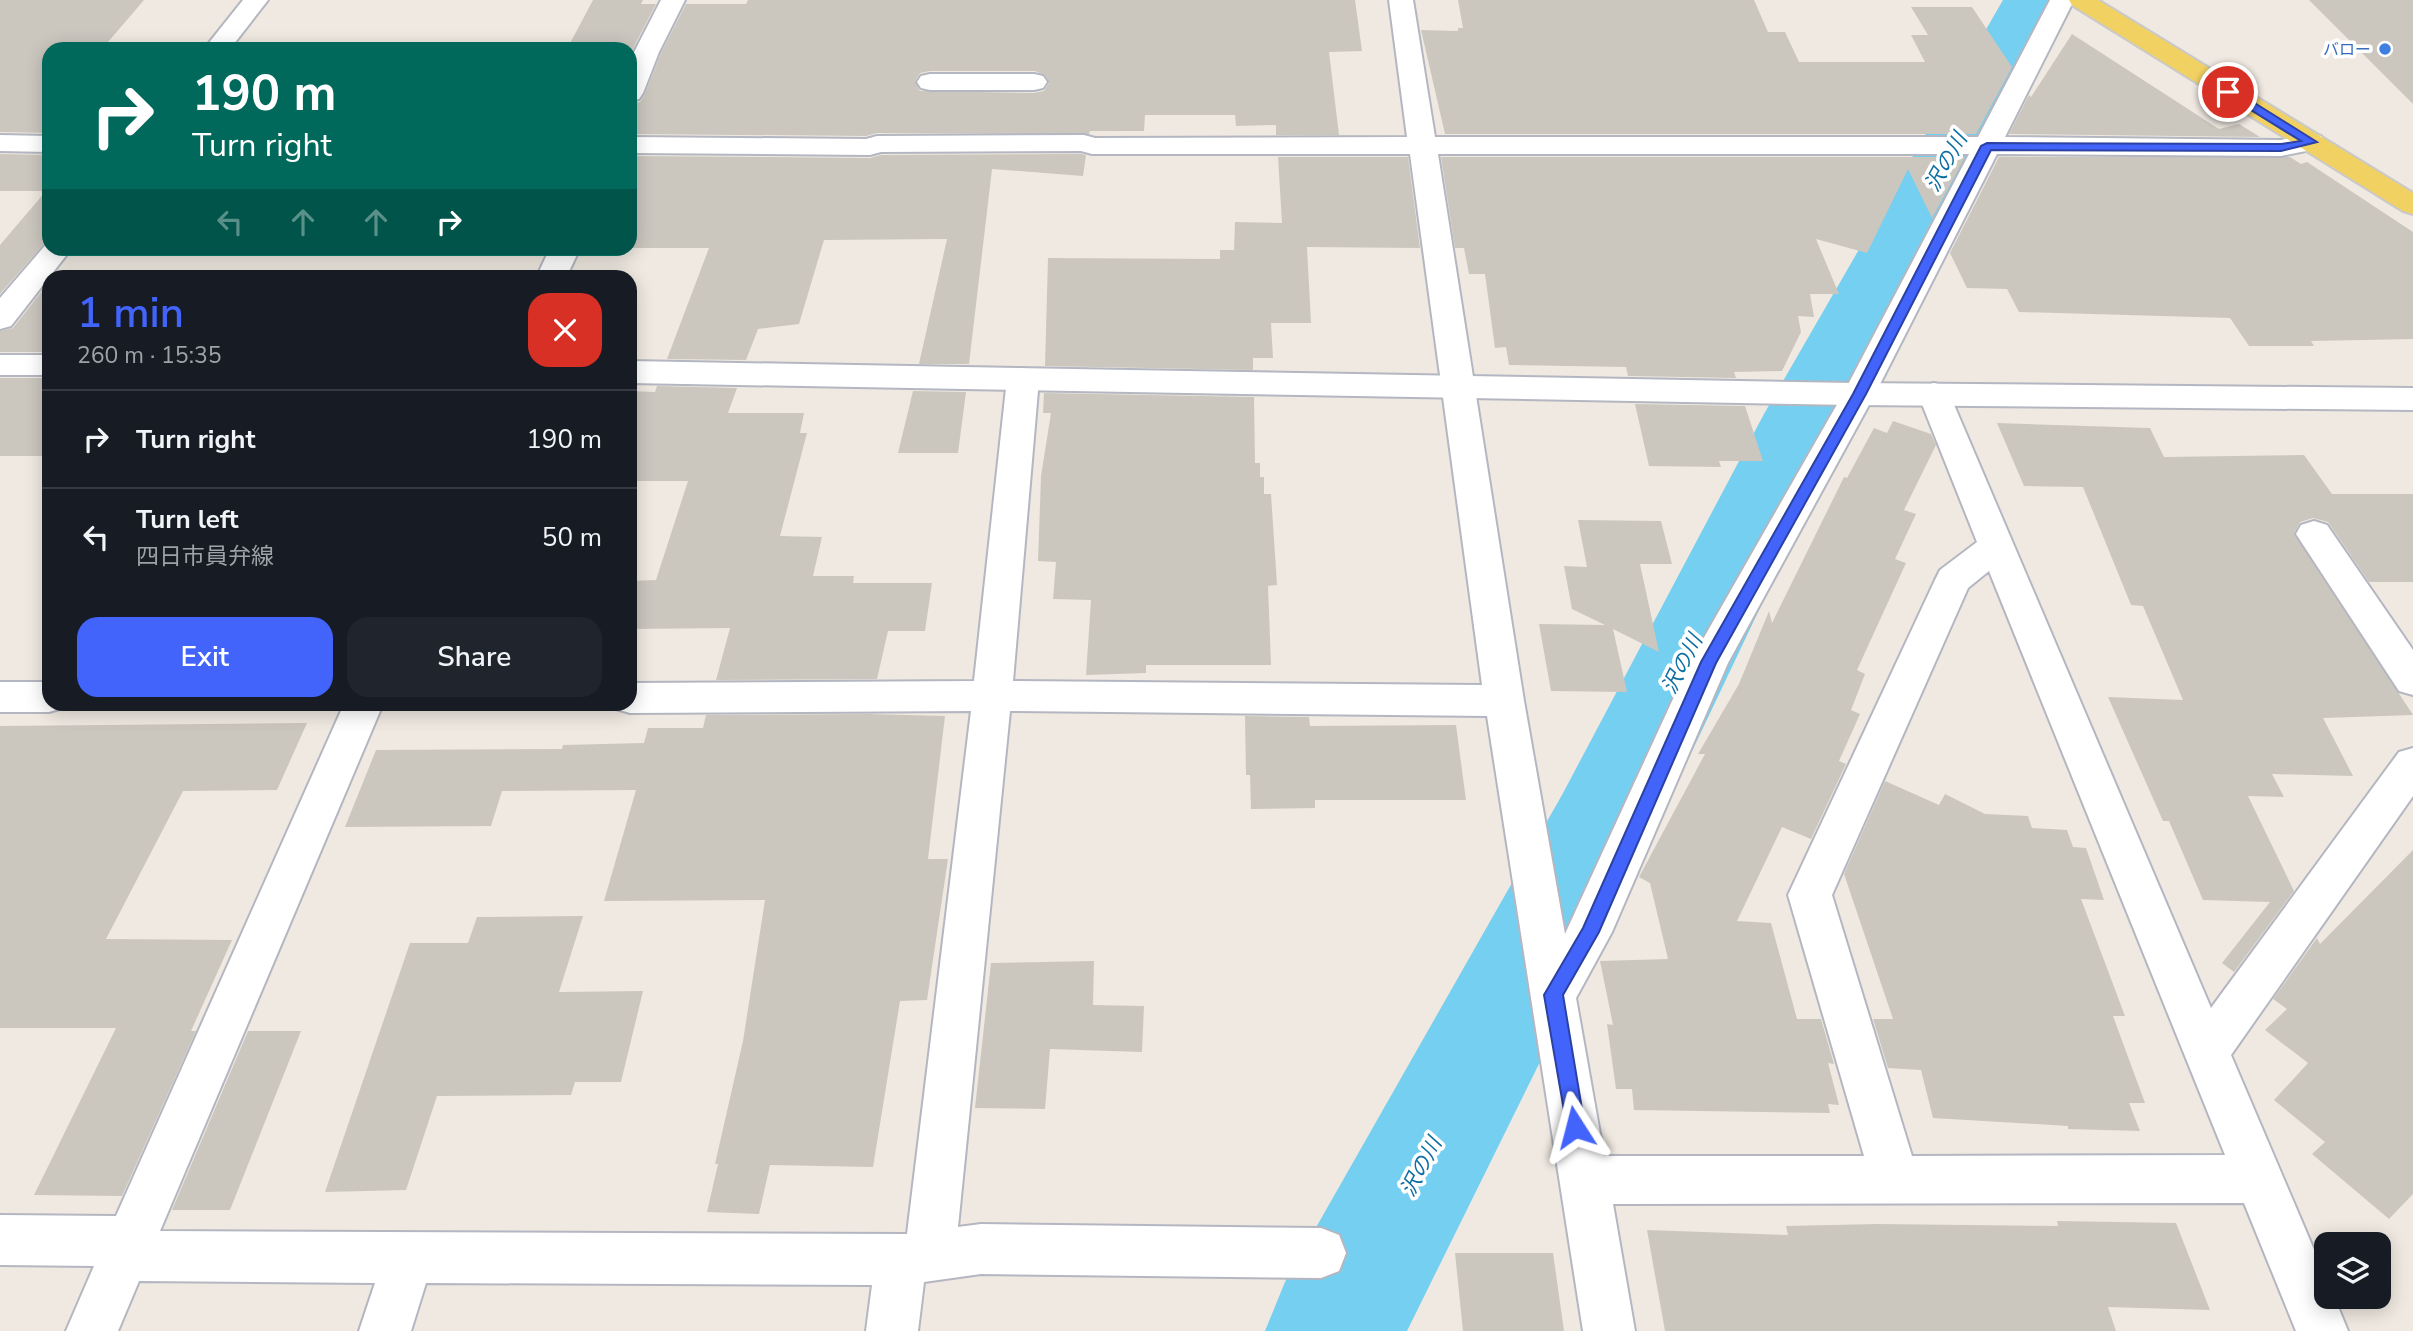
<!DOCTYPE html>
<meta charset="utf-8">
<style>
:root{--surface:#171b24;--page:#20242c;--text:#f1f3f6;--muted:#9ea1a6;--line:#363941;--accent:#4264fb}
body{margin:0;font-family:"Nunito Sans","Noto Sans JP",sans-serif;background:var(--page);color:var(--text);height:100vh;display:flex;flex-direction:column;font-size:26px;white-space:nowrap}
*{box-sizing:border-box;margin:0}
p{font-size:23px;color:var(--muted)}
.icon{flex:none;width:38px;height:38px;fill:none;stroke:currentColor;stroke-width:2;stroke-linecap:round;stroke-linejoin:round}
.map{position:relative;flex:1;overflow:hidden}
.sheet{position:absolute;left:42px;top:270px;width:595px;height:441px;display:flex;flex-direction:column;background:var(--surface);border-radius:21px;box-shadow:0 4px 18px #0003}
.sheet>*{flex:none}
.hud{position:absolute;left:42px;top:42px;width:595px;height:214px;border-radius:21px;box-shadow:0 4px 18px #0003;background:#00695c;color:#fff;overflow:hidden}
.controls{position:absolute;left:2314px;top:1232px;display:grid;gap:14px}
.controls a{display:grid;place-items:center;width:77px;height:77px;border-radius:14px;background:var(--surface);box-shadow:0 4px 18px #0003;font-size:35px}
.pin{position:absolute;display:grid;place-items:center;width:60px;height:60px;color:#fff;margin:-30px;border:4px solid #fff;border-radius:50%;box-shadow:0 2px 7px #0007}
.me{position:absolute;width:77px;margin:-38px;rotate:351deg;stroke-linejoin:round;filter:drop-shadow(0 0 5px #0008)}
.turn{display:flex;align-items:center;gap:24px;height:147px;padding:0 35px;font-size:32px}
.turn .icon{width:91px;height:91px;stroke-width:2.5}
.turn b{display:block;font-size:49px;line-height:60px}
.lanes{display:flex;align-items:center;height:66px;padding:0 35px;background:#0003;justify-content:center;gap:35px;direction:ltr}
.lanes .off{opacity:.35}
.round{display:grid;place-items:center;flex:none;width:74px;height:74px;border-radius:21px;background:var(--page)}
.head{display:flex;align-items:center;justify-content:space-between;height:119px;padding:0 35px}
h1{font-size:42px;font-weight:600;line-height:52px;color:var(--accent)}
.action{display:flex;gap:14px;margin-top:auto;padding:14px 35px}
.action a{flex:1;height:80px;border-radius:21px;background:var(--accent);color:#fff;font-size:28px;font-weight:600;line-height:80px;text-align:center}
.action a+a{background:var(--page);color:var(--text)}
ul{padding:0;list-style:none}
li{display:flex;align-items:center;gap:21px;height:98px;padding:0 35px;border-top:2px solid var(--line)}
li div{flex:1}
li b{display:block;font-size:26px}
li em{font-style:normal}
.map>svg:first-child{display:block}
.lines{fill:none;stroke-linecap:round;stroke-linejoin:round}
.river{fill:#75cff0;fill-rule:evenodd}
.building{fill:#cbc7bf;fill-rule:evenodd}
.street-casing{stroke:#b4b7c1;stroke-width:4}
.secondary-casing{stroke:#b4b7c1;stroke-width:4}
.primary-casing{stroke:#c9c9c9;stroke-width:4}
.street{fill:#fff;fill-rule:evenodd}
.secondary{fill:#fff;fill-rule:evenodd}
.primary{fill:#f2d163;fill-rule:evenodd}
.route{fill:#4264fb;stroke:#2b41a3;stroke-width:2}
.shop-dot{fill:#3f7fe0;stroke:#fff;stroke-width:2.5}
.labels{text-anchor:middle;stroke-width:7;stroke-linejoin:round;paint-order:stroke}
.far-shop-label{font-size:16px;fill:#366cbe;stroke:#fff;text-anchor:end}
.water-label{font-size:21px;font-style:italic;fill:#0d6fa3;stroke:#fff}
</style>
<div class="map">
<svg width="2413" height="1331" viewBox="0 0 2413 1331">
<rect width="100%" height="100%" fill="#efe9e1"/>
<g class="lines">
<path class="river" d="M2003 0H2069L1852 414 1656 827 1407 1331H1265L1285 1282 1562 795 1764 414Z"/>
</g>
<g class="building">
<path d="M0 0H144L102 49H49V133L0 132Z"/>
<path d="M593 0H643L641 4H656L630 54V49H567Z"/>
<path d="M748 0H1355L1362 51 1329 52 1339 135H1276V125L1236 126 1235 115H1145L1144 131H1090L1089 134 877 133 866 136 630 134V103L640 102 645 94 661 53 686 4H746ZM930 71H1035L1045 75 1049 83 1044 91 1034 93 920 91 915 81 920 73Z"/>
<path d="M1458 0H1754L1768 32H1785L1799 62H1925L1911 35H1928L1911 7H1972L2012 67 1976 134H1445L1421 30 1458 31V28H1463Z"/>
<path d="M2309 0H2413V104Z"/>
<path d="M2072 34 2219 129 2239 124 2260 137 2009 134 2029 95 2031 97Z"/>
<path d="M0 154 49 155V238L0 294V245L46 191H0Z"/>
<path d="M1081 154 1086 155 1083 176 992 169 969 364H919L947 239 824 240 799 324 758 329 746 360 667 359 709 248H630V156L870 158 881 155Z"/>
<path d="M1278 157H1408L1420 248 1307 247 1311 323H1271L1273 358H1253V370L1045 366 1048 258 1220 259V250H1234L1235 222 1282 223Z"/>
<path d="M1441 157H1965L1932 218 1908 169 1867 253 1816 239 1839 294H1810L1814 317 1798 316 1801 332 1782 371 1734 372 1736 378 1628 376 1626 367 1509 365 1506 347 1495 348 1485 274H1469L1464 248H1455Z"/>
<path d="M1999 157H2290L2301 164 2307 162 2413 232V339L2311 341 2314 346H2249L2230 318 2019 312 2007 289 1967 288 1950 253Z"/>
<path d="M49 282V352H0V331L13 328Z"/>
<rect x="0" y="378" width="49" height="78"/>
<path d="M657 386 737 388 728 413H804L800 433H807L780 536 822 537 813 576H854L853 583H932L925 631H888L877 679 716 680 730 628 630 629V581L656 580 688 481H630V391L655 392Z"/>
<path d="M913 391 966 392 958 453H898Z"/>
<path d="M1044 393 1254 397 1255 463H1260V477H1264V494H1271L1277 585 1268 586 1271 665H1146V673L1086 675 1091 600 1053 599 1056 562 1038 561 1041 476 1051 413H1043Z"/>
<path d="M1635 404 1745 406 1763 461H1719L1721 467 1649 466Z"/>
<path d="M1893 421 1931 434 1936 445 1904 510 1916 514 1895 559 1906 563 1857 670 1865 674 1851 710 1860 714 1839 761 1846 764 1811 839 1782 827 1737 921 1771 923 1797 1019H1821L1834 1064 1828 1063 1839 1105 1828 1104 1830 1113 1634 1110 1632 1089H1616L1607 1024 1613 1025 1600 961 1668 959 1650 883 1639 877 1705 754H1698L1739 684 1769 611 1772 623 1844 477 1847 478 1874 428 1887 433Z"/>
<path d="M1997 423 2150 428 2164 457 2304 455 2332 494H2413V582H2369L2328 522 2313 518 2300 522 2294 533 2413 715 2323 718 2353 776 2272 774 2284 797 2248 796 2294 891 2234 972 2222 963 2270 902 2203 900 2169 821H2163L2108 697 2183 700 2143 606 2131 605 2083 487 2024 486Z"/>
<path d="M1578 520 1661 521 1672 564H1640L1659 652 1613 629 1627 692 1551 691 1539 624 1605 625 1572 609 1564 566 1587 567Z"/>
<path d="M869 714 945 716 928 859H948L927 1000 900 1001 873 1167 770 1165 759 1214 707 1212 718 1164H715L743 1041 765 900 604 901 636 790 502 791 491 826 345 827 376 750 562 749 563 745 644 743 648 728H703L706 715Z"/>
<path d="M1245 716 1309 717 1310 726 1456 725 1466 800H1315V808L1251 809 1250 775H1246Z"/>
<path d="M307 723 277 790 183 791 106 939 232 940 191 1031H196L122 1196 34 1195 116 1028H0V726Z"/>
<path d="M1885 781 1939 805 1945 794 1985 814 2028 816 2032 828 2067 830 2073 847 2086 848 2104 900 2081 899 2125 1016H2113L2145 1103H2129L2140 1131 2068 1129V1126L1933 1118 1921 1070 1888 1068 1873 1019H1893L1844 874Z"/>
<path d="M2413 850V1194L2389 1219 2312 1154 2325 1142 2274 1100 2308 1063 2265 1030 2287 1009 2273 999 2317 938 2320 944Z"/>
<path d="M583 916 559 992 643 991 621 1082H575L571 1095 437 1096 406 1190 325 1192 410 943H468L477 917Z"/>
<path d="M1094 961 1093 1005 1144 1006 1142 1052 1050 1049 1045 1109 975 1108 991 963Z"/>
<path d="M248 1031H301L230 1210H172Z"/>
<path d="M2057 1221 2176 1223 2210 1310 2108 1307 2116 1331H1665L1647 1230 1788 1235 1786 1226 1877 1224 2058 1226Z"/>
<path d="M1455 1253H1553L1564 1331H1463Z"/>
</g>
<g class="lines">
<defs>
<g id="street">
<path d="M243 0H268L230 49H204Z"/>
<path d="M661 0H685L659 52 643 93 639 99 630 101V60Z"/>
<path d="M1389 0H1413L1435 137H1978L2050 0H2074L2005 137 2281 140 2311 134 2321 136 2325 142 2321 148 2281 156 1997 154 1875 394 1728 663 1612 932 1576 998 1604 1156H1864L1788 895 1935 580 1940 570 1977 542 1918 394 1922 386 1934 383 1946 386 2211 1008 2399 752 2413 748V796L2231 1055 2326 1278V1297H2334L2348 1331H2296L2244 1203 1613 1204 1635 1331H1583L1487 716 1010 711 958 1227 981 1224 1321 1228 1339 1235 1346 1253 1339 1271 1321 1278 981 1274 924 1282 918 1331H866L872 1285 426 1283 411 1331H359L375 1283 139 1281 118 1331H66L94 1266 0 1265V1215L116 1216 344 704H383L160 1231 907 1234 971 711 630 713 616 709 613 704H630V683L974 681 1007 379 1011 372 1023 368 1035 372 1039 379 1013 681 1482 685 1410 154H1092L1081 151 881 152 870 155 630 153V137L866 139 877 136 1084 135 1095 138 1407 137ZM1438 154H1969L1843 394 1690 662 1565 934 1524 701ZM1989 571 2225 1155 1912 1156 1832 895 1968 588Z"/>
<path d="M930 74H1034L1043 76 1047 82 1043 88 1034 90H930L921 88 917 82 921 76Z"/>
<path d="M0 135 49 136V152L0 151Z"/>
<path d="M49 241V248H72L11 326 0 329V298Z"/>
<path d="M550 248H580L567 276H537Z"/>
<path d="M2314 521 2327 525 2413 650V695L2399 691 2296 534 2301 525Z"/>
<path d="M0 682H49V704H65L63 708 49 712H0Z"/>
</g>
<g id="secondary">
<rect x="0" y="355" width="49" height="20"/>
<path d="M630 361 1853 383 2413 388V410L1853 405 630 383Z"/>
</g>
<path id="primary" d="M2069 0H2098L2413 193V214L2403 211 2072 5Z"/>
</defs>
<use href="#street" class="street-casing"/>
<use href="#secondary" class="secondary-casing"/>
<use href="#primary" class="primary-casing"/>
<use href="#street" class="street"/>
<use href="#secondary" class="secondary"/>
<use href="#primary" class="primary"/>
</g>
<path class="route" d="M2225 89H2232L2317 142 2281 151 1991 150 1866 394 1716 663 1599 932 1563 995 1585 1127 1582 1134 1575 1136 1568 1134 1544 995 1583 928 1701 662 1853 394 1981 146 1987 143 2281 144 2301 141 2225 94Z"/>
<circle class="shop-dot" cx="2385" cy="49" r="7"/>
<g class="labels">
<g class="far-shop-label">
<text x="2371" y="55">バロー</text>
</g>
<g class="water-label">
<text transform="translate(1946 162) rotate(-61)" y="7">沢の川</text>
<text transform="translate(1682 664) rotate(-63)" y="7">沢の川</text>
<text transform="translate(1421 1167) rotate(-62)" y="7">沢の川</text>
</g>
</g>
</svg>
<div class="controls">
<a><svg class="icon" aria-label="layers" viewBox="0 0 24 24"><path d="M12 4l9 5-9 5-9-5zM3 14l9 5 9-5"/></svg></a>
</div>
<div class="pin" style="left:2228px;top:92px;background:#d93025"><svg class="icon" aria-label="arrive" viewBox="0 0 24 24"><path d="M6 21V4h12l-3 4 3 4H6"/></svg></div>
<svg class="me" style="left:1575px;top:1127px" viewBox="-20 -20 40 40"><path d="M0-17L14 15 0 8-14 15z" fill="#4264fb" stroke="#fff" stroke-width="4"/></svg>
<div class="hud">
<div class="turn"><svg class="icon" aria-label="right" viewBox="0 0 24 24"><path d="M7 20v-9h11M14 6l5 5-5 5"/></svg><div><b>190 m</b>Turn right</div></div>
<div class="lanes"><svg class="icon off" aria-label="left" viewBox="0 0 24 24"><path d="M17 20v-9H6M10 6l-5 5 5 5"/></svg><svg class="icon off" aria-label="ahead" viewBox="0 0 24 24"><path d="M12 20V5M6 11l6-6 6 6"/></svg><svg class="icon off" aria-label="ahead" viewBox="0 0 24 24"><path d="M12 20V5M6 11l6-6 6 6"/></svg><svg class="icon" aria-label="right" viewBox="0 0 24 24"><path d="M7 20v-9h11M14 6l5 5-5 5"/></svg></div>
</div>
<section class="sheet">
<div class="head"><div><h1>1 min</h1><p>260 m · 15:35</p></div><a class="round" style="background:#d93025;color:#fff"><svg class="icon" aria-label="close" viewBox="0 0 24 24"><path d="M6 6l12 12M18 6L6 18"/></svg></a></div>
<ul>
<li><svg class="icon" aria-label="right" viewBox="0 0 24 24"><path d="M7 20v-9h11M14 6l5 5-5 5"/></svg><div><b>Turn right</b></div><em>190 m</em></li>
<li><svg class="icon" aria-label="left" viewBox="0 0 24 24"><path d="M17 20v-9H6M10 6l-5 5 5 5"/></svg><div><b>Turn left</b><p>四日市員弁線</p></div><em>50 m</em></li>
</ul>
<div class="action"><a>Exit</a><a>Share</a></div>
</section>
</div>
